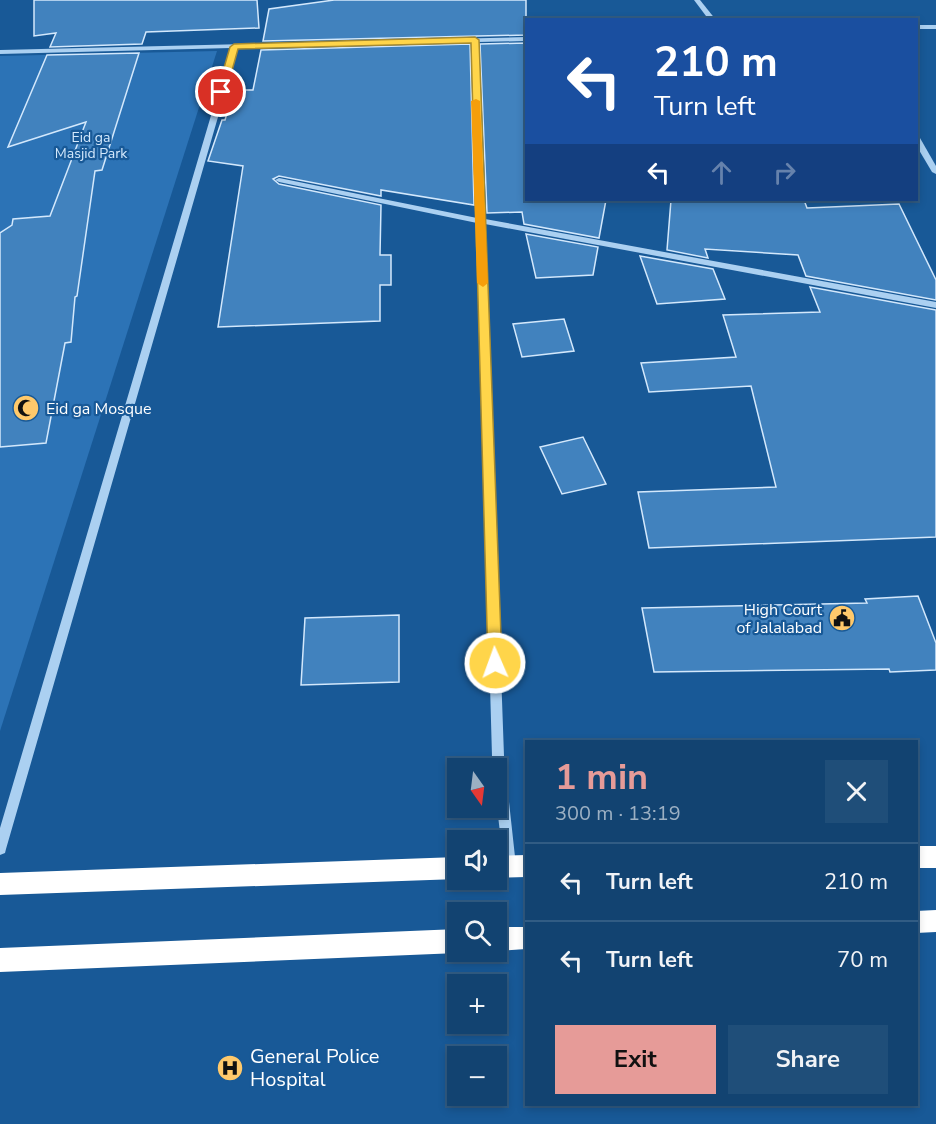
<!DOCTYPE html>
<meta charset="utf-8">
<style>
:root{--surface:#124371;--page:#1f4e79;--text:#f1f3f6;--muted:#9cb0c3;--line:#315c84;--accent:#e69b98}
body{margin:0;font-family:"Nunito Sans",sans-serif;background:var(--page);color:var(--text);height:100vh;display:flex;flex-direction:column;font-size:22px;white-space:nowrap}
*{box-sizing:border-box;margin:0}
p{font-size:20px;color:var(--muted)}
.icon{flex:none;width:33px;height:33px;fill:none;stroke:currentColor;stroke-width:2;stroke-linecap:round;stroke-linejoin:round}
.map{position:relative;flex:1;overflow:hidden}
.drawer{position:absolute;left:525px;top:740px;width:393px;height:366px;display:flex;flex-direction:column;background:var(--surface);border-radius:0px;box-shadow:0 3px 9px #0003,0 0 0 2px var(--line)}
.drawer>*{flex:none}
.top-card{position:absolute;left:525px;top:18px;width:393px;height:183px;border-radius:0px;box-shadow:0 3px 9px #0003,0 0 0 2px var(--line);background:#1a4fa0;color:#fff;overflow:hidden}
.needle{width:39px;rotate:166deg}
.fabs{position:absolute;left:447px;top:758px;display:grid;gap:12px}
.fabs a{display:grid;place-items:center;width:60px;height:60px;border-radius:0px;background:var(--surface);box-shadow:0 3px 9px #0003,0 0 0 2px var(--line);font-size:30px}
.pin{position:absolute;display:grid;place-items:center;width:51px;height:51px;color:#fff;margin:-26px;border:3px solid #fff;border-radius:50%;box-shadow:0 2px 6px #0007}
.me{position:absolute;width:66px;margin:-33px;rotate:358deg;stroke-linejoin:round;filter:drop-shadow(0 0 4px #0008)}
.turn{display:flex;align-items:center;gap:21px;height:126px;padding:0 30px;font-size:27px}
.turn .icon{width:78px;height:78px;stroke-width:2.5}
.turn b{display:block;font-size:42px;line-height:51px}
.lanes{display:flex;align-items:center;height:57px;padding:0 30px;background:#0003;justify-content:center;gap:30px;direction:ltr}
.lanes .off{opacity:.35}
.round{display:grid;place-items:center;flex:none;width:63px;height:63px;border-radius:0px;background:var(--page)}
.headline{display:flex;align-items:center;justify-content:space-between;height:102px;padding:0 30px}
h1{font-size:36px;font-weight:700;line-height:45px;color:var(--accent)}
.button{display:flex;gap:12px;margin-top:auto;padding:12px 30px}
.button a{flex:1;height:69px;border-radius:0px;background:var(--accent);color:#111;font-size:24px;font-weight:700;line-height:69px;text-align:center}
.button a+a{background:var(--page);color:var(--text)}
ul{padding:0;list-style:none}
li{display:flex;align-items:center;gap:18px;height:78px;padding:0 30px;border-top:2px solid var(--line)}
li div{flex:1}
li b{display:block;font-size:22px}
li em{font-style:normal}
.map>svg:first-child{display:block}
.green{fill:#2c73b6}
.building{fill:#4182be;stroke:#d3e8fc;stroke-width:1.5}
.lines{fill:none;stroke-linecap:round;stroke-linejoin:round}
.minor{fill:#abd0f1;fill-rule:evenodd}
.highway{fill:#fff;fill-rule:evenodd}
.route{fill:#ffd54a;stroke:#a68a30;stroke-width:1.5}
.slow{fill:#f59e0b}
.labels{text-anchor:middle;stroke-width:4.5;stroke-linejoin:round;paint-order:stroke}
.far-park-label{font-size:14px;fill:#d3e8fc;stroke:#185997}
.poi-label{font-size:16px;fill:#fff;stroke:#185997;text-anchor:start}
.near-poi-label{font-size:20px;fill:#fff;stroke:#185997;text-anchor:start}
</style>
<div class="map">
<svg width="936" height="1124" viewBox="0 0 936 1124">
<rect width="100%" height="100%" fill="#185997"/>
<path class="green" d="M217 51 0 731V56Z"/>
<g class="building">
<path d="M34 0H257L259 28 146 32 142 44 50 47 56 33 34 36Z"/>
<path d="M334 0H526V35L263 41 269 9Z"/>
<path d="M526 43V200H606L599 238 524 224 522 212 487 213 480 44Z"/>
<path d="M470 44 474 205 381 190V196L279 176 273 179 279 184 381 205 380 255H391V285H380V321L218 327 243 166 208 161 222 120H225L234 90H253L261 50Z"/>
<path d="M139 53 102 170 95 171 77 296 75 297 71 342 65 343 46 443 0 447V233L12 225 13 219 50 216 86 122 8 147 47 55Z"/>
<path d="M671 200H804L807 208 899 204 936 280V300L806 276 798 255 705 249 708 258 667 250Z"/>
<path d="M526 234 598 247 593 275 536 278Z"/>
<path d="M640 256 713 269 725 299 657 304Z"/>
<path d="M810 287 936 310V537L649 548 638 492 776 487 751 386 649 392 641 363 736 357 723 315 820 312Z"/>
<path d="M564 319 574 351 522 357 513 324Z"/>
<path d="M583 437 606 484 562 494 540 447Z"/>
<path d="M918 596 936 643V670L890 672 889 669 654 672 642 608 867 603 865 599Z"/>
<path d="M399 615V682L301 685 305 618Z"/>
</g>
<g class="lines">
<g class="minor">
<path d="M694 0H700L716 20H709Z"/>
<rect x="916" y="25" width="20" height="4"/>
<path d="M526 37V41L478 42 485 219 936 302V308L485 224 504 756 516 866 515 871 510 872 505 871 504 866 496 799V768H493L492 756 477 223 279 182 275 180 279 178 477 218 472 42 238 48 6 849 5 853 0 855V828L231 48 0 54V50Z"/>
<path d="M916 136 920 138 936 166V174L932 172 916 145Z"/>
</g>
<g class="highway">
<rect x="916" y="846" width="20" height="22"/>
<path d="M526 855V877L496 878V856Z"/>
<path d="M458 857V879L0 895V873Z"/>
<path d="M936 910V932L916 933V911Z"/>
<path d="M496 927H526V949L496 951Z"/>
<path d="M458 929V951H462L458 953 0 972V948Z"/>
</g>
</g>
<path class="route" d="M475 37 479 40 502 663 500 667 495 669 490 667 488 663 471 43 238 49 226 92 221 94 217 92 230 47 234 44Z"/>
<path class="slow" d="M476 99 480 101 488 283 483 287 477 283 471 101Z"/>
<defs>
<symbol id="mosque-disc" viewBox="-11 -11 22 22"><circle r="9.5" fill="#ffc96b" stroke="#185997"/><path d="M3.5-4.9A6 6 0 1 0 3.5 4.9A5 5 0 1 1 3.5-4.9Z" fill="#111"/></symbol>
<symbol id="civic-disc" viewBox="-11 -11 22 22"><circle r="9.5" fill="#ffc96b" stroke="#185997"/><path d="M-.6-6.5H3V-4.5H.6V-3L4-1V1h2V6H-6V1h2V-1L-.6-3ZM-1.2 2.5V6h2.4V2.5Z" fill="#111"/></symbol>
<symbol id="hospital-disc" viewBox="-11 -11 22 22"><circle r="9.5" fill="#ffc96b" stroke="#185997"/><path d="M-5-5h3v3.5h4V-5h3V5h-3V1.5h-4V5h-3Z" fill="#111"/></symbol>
</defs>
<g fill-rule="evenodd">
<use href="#mosque-disc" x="11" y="393" width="30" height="30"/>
<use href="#civic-disc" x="827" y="603" width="30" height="30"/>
<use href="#hospital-disc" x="215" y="1053" width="30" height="30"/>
</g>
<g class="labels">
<g class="far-park-label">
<text x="91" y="142">Eid ga<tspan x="91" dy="16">Masjid Park</tspan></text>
</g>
<g class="poi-label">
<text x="46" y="414">Eid ga Mosque</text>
<text x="822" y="615" text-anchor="end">High Court<tspan x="822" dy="18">of Jalalabad</tspan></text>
</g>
<g class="near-poi-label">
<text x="250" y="1063">General Police<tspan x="250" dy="23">Hospital</tspan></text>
</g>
</g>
</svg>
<div class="fabs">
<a><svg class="needle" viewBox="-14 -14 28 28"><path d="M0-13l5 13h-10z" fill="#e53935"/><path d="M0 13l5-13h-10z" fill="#9cb0c3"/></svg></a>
<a><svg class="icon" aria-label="sound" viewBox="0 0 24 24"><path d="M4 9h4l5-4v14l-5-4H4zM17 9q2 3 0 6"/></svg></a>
<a><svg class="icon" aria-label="search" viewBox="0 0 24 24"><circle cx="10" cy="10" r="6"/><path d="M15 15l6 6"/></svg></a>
<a>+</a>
<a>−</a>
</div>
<div class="pin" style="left:221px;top:92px;background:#d93025"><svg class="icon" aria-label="arrive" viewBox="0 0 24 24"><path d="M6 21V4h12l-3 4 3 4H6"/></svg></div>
<svg class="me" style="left:495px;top:663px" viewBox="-20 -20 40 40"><circle r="17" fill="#ffd54a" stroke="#fff" stroke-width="3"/><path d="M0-11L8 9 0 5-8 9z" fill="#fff"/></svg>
<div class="top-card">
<div class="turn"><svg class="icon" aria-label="left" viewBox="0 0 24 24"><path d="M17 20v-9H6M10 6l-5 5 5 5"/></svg><div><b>210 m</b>Turn left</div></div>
<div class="lanes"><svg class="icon" aria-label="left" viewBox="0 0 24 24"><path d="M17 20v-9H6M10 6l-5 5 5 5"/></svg><svg class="icon off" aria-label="ahead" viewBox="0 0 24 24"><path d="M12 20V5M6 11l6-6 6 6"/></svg><svg class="icon off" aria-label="right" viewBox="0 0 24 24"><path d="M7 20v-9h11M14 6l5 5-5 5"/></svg></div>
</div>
<section class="drawer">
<div class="headline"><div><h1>1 min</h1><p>300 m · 13:19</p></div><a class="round"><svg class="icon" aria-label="close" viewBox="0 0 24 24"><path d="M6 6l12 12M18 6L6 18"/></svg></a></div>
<ul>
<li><svg class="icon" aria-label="left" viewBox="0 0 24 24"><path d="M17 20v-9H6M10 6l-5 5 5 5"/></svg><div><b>Turn left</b></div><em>210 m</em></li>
<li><svg class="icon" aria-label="left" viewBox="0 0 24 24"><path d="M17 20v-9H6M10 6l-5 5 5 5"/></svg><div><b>Turn left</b></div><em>70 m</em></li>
</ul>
<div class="button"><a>Exit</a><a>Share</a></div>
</section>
</div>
